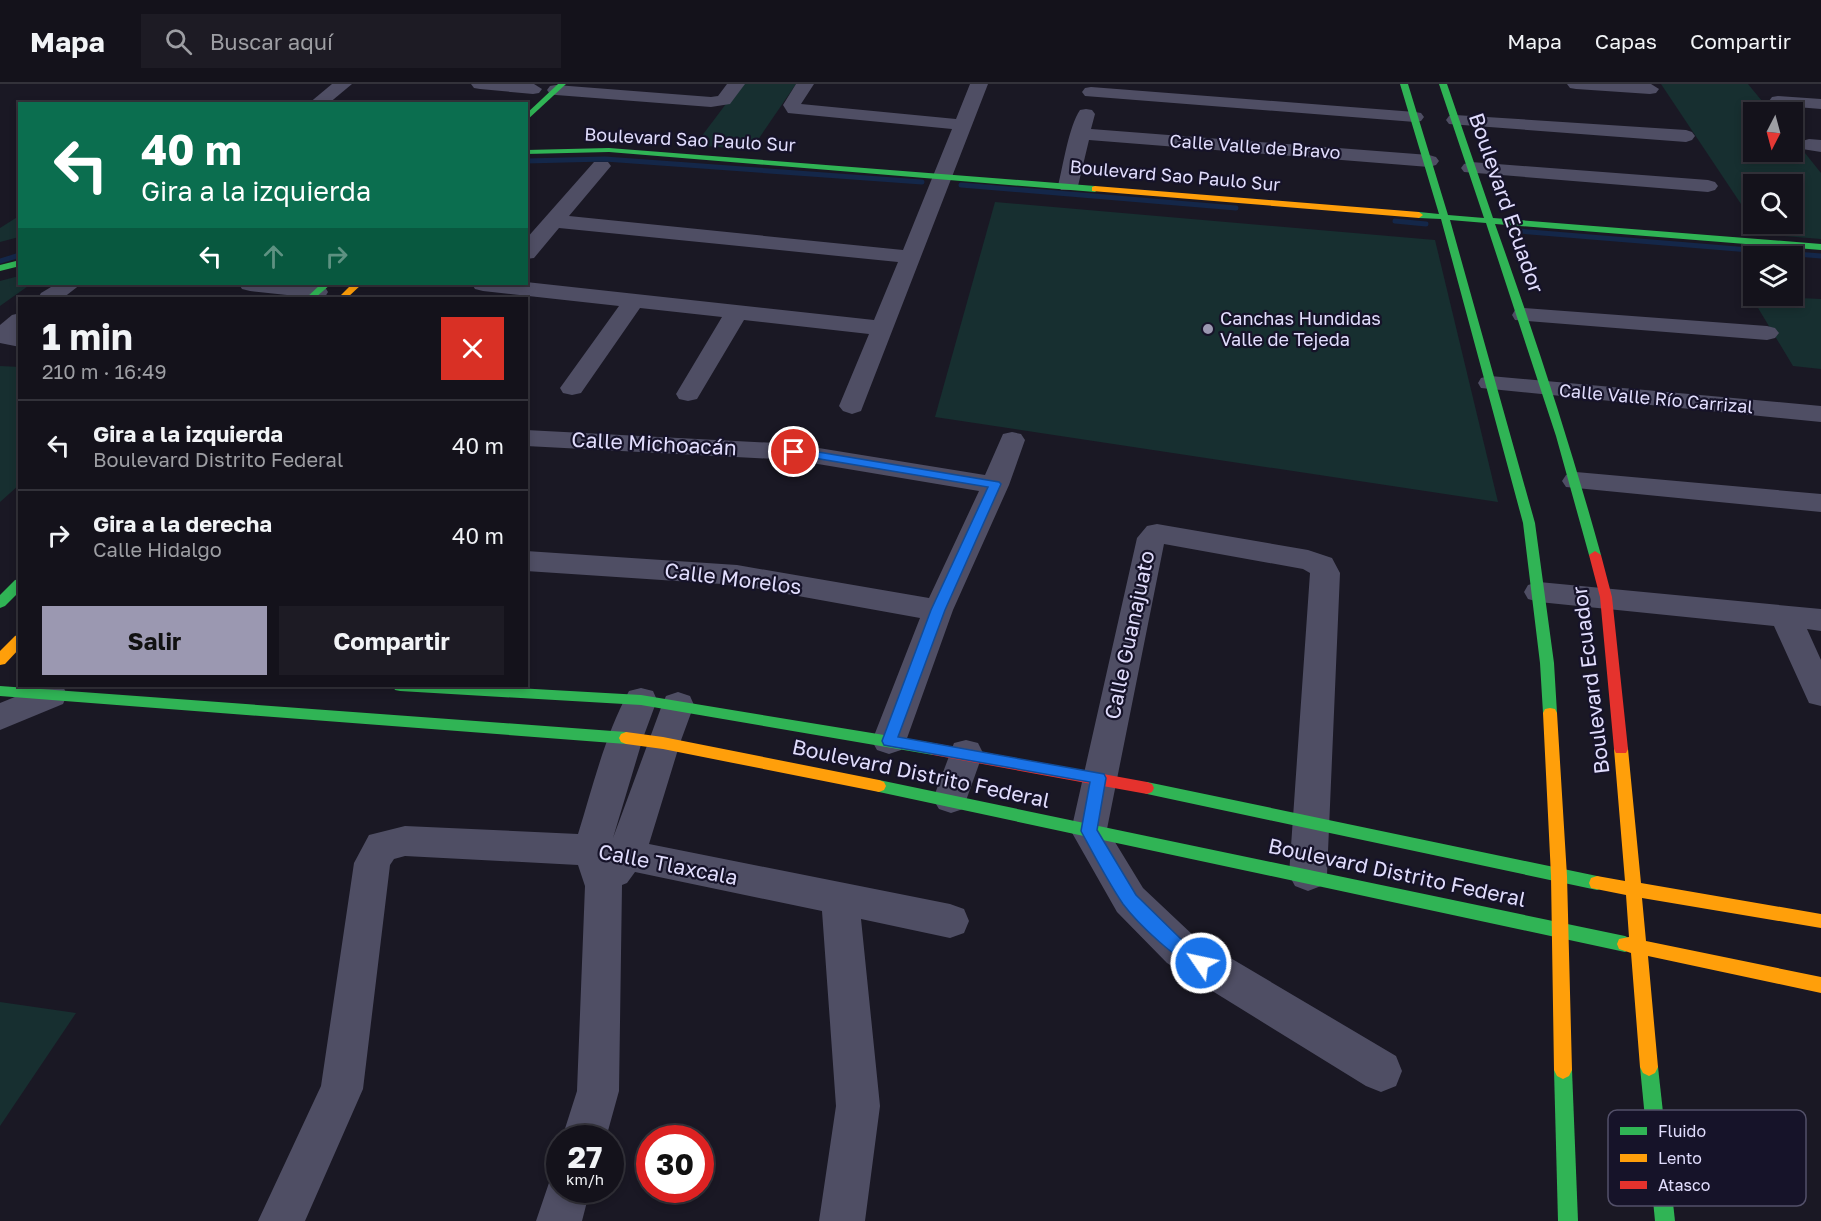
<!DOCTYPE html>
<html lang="es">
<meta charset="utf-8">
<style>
:root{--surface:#14121b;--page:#1d1b24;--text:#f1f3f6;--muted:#9d9ea3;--line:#33323a;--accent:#9b98b1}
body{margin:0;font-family:"Golos Text",sans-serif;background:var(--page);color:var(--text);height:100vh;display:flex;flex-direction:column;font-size:22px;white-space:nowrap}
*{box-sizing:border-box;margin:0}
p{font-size:20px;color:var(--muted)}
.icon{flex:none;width:33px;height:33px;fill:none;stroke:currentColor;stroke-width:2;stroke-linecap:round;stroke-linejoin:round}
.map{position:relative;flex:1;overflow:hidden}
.sheet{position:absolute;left:18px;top:213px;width:510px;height:390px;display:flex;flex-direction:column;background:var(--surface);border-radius:0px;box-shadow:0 3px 9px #0003,0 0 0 2px var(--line)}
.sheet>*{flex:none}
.guide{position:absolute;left:18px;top:18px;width:510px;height:183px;border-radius:0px;box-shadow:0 3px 9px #0003,0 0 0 2px var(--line);background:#0b6e4f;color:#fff;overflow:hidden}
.needle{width:39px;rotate:186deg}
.buttons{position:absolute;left:1743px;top:18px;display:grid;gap:12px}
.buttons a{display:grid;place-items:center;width:60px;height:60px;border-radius:0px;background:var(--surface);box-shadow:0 3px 9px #0003,0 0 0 2px var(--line);font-size:30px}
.speed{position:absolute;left:546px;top:1041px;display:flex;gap:12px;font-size:30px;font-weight:700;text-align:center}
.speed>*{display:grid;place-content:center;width:78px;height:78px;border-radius:50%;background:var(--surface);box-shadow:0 3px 9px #0003,0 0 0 2px var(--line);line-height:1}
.speed small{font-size:15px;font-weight:400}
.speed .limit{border:9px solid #d22;background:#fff;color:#111}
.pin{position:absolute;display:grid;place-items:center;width:51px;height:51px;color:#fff;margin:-26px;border:3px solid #fff;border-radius:50%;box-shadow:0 2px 6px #0007}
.me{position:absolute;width:66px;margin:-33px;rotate:304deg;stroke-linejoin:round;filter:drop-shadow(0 0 4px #0008)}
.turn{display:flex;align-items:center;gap:21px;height:126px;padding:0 24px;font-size:27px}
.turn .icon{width:78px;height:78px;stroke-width:2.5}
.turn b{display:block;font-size:42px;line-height:51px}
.lanes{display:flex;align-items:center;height:57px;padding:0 24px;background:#0003;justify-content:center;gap:30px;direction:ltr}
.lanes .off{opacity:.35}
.round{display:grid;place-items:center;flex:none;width:63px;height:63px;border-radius:0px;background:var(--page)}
.summary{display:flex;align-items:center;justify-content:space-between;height:102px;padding:0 24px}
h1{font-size:36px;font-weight:700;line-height:45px}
.primary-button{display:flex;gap:12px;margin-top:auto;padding:12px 24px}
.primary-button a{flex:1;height:69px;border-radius:0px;background:var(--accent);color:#111;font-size:24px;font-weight:700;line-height:69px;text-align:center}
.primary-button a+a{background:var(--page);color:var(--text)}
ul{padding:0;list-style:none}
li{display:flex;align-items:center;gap:18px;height:90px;padding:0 24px;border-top:2px solid var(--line)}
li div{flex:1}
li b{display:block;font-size:22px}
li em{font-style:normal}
header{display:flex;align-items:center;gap:36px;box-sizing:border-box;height:84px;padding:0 30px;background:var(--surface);border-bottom:2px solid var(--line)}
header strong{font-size:28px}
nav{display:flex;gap:33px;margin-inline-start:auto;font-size:21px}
.search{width:420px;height:54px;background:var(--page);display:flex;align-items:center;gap:15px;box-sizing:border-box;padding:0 21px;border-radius:0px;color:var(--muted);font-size:22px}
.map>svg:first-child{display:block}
.green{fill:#172f30}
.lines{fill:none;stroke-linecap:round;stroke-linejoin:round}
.stream{stroke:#142749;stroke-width:5}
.street{fill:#4f4e64;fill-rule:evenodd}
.fast{fill:#30b455;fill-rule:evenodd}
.slow{fill:#ff9f0a;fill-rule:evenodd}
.jam{fill:#e5322d;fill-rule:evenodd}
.route{fill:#1a73e8;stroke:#114b97;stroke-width:1.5}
.poi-dot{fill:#9b98b1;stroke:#161329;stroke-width:2}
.labels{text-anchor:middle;stroke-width:4.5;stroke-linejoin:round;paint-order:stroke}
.far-street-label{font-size:18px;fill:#e1ddfd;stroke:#161329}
.far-poi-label{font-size:18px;fill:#e1ddfd;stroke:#161329;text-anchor:start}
.street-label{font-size:21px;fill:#e1ddfd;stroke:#161329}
.key{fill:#161329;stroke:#535069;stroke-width:1.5}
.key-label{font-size:16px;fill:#e1ddfd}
</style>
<header>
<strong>Mapa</strong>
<div class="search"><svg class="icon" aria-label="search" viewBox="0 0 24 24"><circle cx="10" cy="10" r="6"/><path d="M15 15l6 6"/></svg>Buscar aquí</div>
<nav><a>Mapa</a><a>Capas</a><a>Compartir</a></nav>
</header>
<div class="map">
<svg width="1821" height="1137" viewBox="0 0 1821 1137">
<rect width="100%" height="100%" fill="#1a1824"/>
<g class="green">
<path d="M741 0H796L751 66 695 61Z"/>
<path d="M1661 0H1748L1771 28H1754V68H1792L1793 54 1821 89V155L1761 150 1754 140H1792V100H1754L1753 138Z"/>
<path d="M995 118 1435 156 1498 418 935 333Z"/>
<path d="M19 132V153L0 158V144Z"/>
<path d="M19 192 20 200H31L0 222V197Z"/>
<path d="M1749 209H1753L1754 212 1821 215V285L1793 282Z"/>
<path d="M0 282 20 283 19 401 0 418Z"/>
<path d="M0 918 76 929 0 1042Z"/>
</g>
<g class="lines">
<g class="stream">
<path d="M526 77 605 75 922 98"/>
<path d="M961 101 1236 124"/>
<path d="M1395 137 1426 140"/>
<path d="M1519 147 1821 172"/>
<path d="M0 177 20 171"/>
</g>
<g class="street">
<path d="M332 0H352L328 20H308Z"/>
<path d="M471 0H534L542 5 539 9 533 10 480 5 474 4Z"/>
<path d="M727 0H745L730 20 711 23 556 11 550 10 547 6 550 2 556 1 711 13 718 12Z"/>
<path d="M796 0H814L801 20 956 35 970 0H988L861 327 852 330 843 327 839 322 869 250 744 236 700 310 697 315 688 317 679 315 676 310 722 233 640 224 581 309 572 311 563 309 560 304 619 222 483 207 475 205 472 200 526 198 874 236 898 178 559 144 534 174 526 175V155L594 78H608L611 82 569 132 903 166 952 45 788 29 783 21Z"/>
<path d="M1567 0H1651L1659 5 1656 9 1650 10 1576 5 1570 4Z"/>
<path d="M1091 3 1415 28 1421 29 1424 33 1421 37 1415 38 1085 12 1082 8 1085 4Z"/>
<path d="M1778 12 1821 15V25L1772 21 1769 17 1772 13Z"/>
<path d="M1086 25 1092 26 1095 30 1091 45 1429 71 1436 73 1439 77 1436 81 1429 83 1089 56 1078 102 1075 106H1061L1058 102C1063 82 1069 42 1080 26Z"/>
<path d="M1455 31 1686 46 1692 48 1695 52 1692 56 1686 58 1449 40 1446 36 1449 32Z"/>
<path d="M1809 55 1821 56V68L1802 65 1800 61 1802 57Z"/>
<path d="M1471 78 1708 96 1715 98 1718 102 1715 106 1708 108 1464 88 1461 84 1464 80Z"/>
<path d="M56 200H81L63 214H38L41 209Z"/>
<path d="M239 200H302L325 203 328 208 325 213 315 214 250 207 242 205Z"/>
<path d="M1523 224 1767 242 1775 244 1779 249 1775 254 1767 256 1515 236 1512 231 1515 226Z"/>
<path d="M20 229V263L0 259V241L12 231Z"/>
<path d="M1490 292 1821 322V338L1481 304 1478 299 1481 294Z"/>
<path d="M526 346 794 360 985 391 1003 350 1012 348 1021 350 1025 356 1009 401 953 526 906 657 901 666 889 670 877 666 872 657 920 534 737 501 526 487V467L737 481 929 514 979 407 794 376 526 362Z"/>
<path d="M1576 388 1821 410V428L1566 403 1562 397 1566 391Z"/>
<path d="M1157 440 1308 466 1332 474 1340 489 1327 791 1321 802 1308 807 1295 802 1289 791 1310 489 1303 485 1164 460 1107 745 1143 804 1195 853 1396 972 1402 987 1396 1002 1381 1008 1366 1002 1167 879 1117 828 1071 747 1137 454 1147 442Z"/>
<path d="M1539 498 1821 525V547L1807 545 1821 576V622L1809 619 1774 542 1539 518 1528 515 1524 508 1528 501Z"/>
<path d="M42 602H63L67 611 63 620 0 646V619Z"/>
<path d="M641 604 653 607 657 616 643 654 613 754 662 621 666 612 678 608 690 612 694 621 680 659 649 760 950 820 964 825 969 837 964 849 950 854 861 835 880 1022 865 1137H819L836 1022 822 827 635 788 627 799 622 801 619 1007 606 1054H562L577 1007 585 802 578 781 405 772 394 775 390 781 363 1005 305 1137H258L321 1002 354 779 369 751 405 742 578 750C593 702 605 651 629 607Z"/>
<path d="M966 656 978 659 983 669 963 725 951 729 939 725 933 715 954 659Z"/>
<path d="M560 1087V1106H590L582 1137H536L552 1090Z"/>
</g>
<g class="fast">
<path d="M558 0H566L526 37V30Z"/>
<path d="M1400 0H1408L1448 131 1484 134 1439 0H1447L1493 134 1821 160V166L1495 140C1534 249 1570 359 1601 471L1595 475 1589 471 1556 352 1486 139 1450 136 1535 439 1554 579 1557 629 1555 633H1545L1543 629 1540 579 1523 439 1441 135 1419 134 1415 131 1419 128 1439 130Z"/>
<path d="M609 64 1095 102 1099 105 1095 108 609 68 526 70V66Z"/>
<path d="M20 176V182L0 187V181Z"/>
<path d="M321 200H331L315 214H306Z"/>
<path d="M20 495V507L5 522 0 524V511L15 496Z"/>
<path d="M0 602 626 648 631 650 633 654 631 658 626 660 0 612Z"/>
<path d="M393 602H482L641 611 933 659 938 661 940 665 938 669 933 671 641 621 400 607 395 606Z"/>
<path d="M879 696 1625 852 1631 855 1633 860 1631 865 1625 868 879 708 874 706 872 702 874 698Z"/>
<path d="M1147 698 1597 792 1603 794 1605 799 1603 804 1597 806 1147 710 1142 708 1140 704 1142 700Z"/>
<path d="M1649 974 1655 977 1658 983 1675 1137H1655L1640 983 1643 977Z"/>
<path d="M1563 977 1569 980 1572 986 1578 1137H1558L1554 986 1557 980Z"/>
</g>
<g class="slow">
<path d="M1095 102 1419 128 1423 131 1419 134 1092 107V103Z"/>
<path d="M352 200H362L347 214H338Z"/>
<path d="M20 550V564L5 580 0 581V567L15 552Z"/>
<path d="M1550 624 1555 625 1557 629 1567 792 1572 986 1569 992 1563 995 1557 992 1554 986 1551 792 1543 629 1545 625Z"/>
<path d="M626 648 663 653 879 696 884 698 886 702 884 706 879 708 663 665 626 660 621 658 619 654 621 650Z"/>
<path d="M1621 659 1626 661 1628 665 1641 799 1821 830V844L1642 814 1646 857 1821 893V909L1648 872 1658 983 1655 989 1649 992 1643 989 1640 983 1631 869 1619 865 1617 860 1619 855 1629 853 1626 811 1591 804 1589 799 1591 794 1597 792 1625 797 1614 665 1616 661Z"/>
</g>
<g class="jam">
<path d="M1595 467 1601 471 1612 513 1628 665 1626 669H1616L1614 665 1600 513 1589 471Z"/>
<path d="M933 659 1147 698 1152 700 1154 704 1152 708 1147 710 933 671 928 669 926 665 928 661Z"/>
</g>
</g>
<path class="route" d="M794 364 999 398 1001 400 945 526 898 653 1104 690 1106 694 1097 746 1136 811 1187 861 1207 873 1209 879 1207 884 1201 886C1178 878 1138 840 1123 820 1108 798 1094 771 1081 747L1090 698 889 662 884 661 882 657 931 526 988 403 790 370 789 368Z"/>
<circle class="poi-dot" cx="1208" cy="245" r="6"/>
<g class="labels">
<g class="far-street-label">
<text transform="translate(690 56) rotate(3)" y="6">Boulevard Sao Paulo Sur</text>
<text transform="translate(1255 63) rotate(4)" y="6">Calle Valle de Bravo</text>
<text transform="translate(1175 92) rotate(5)" y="6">Boulevard Sao Paulo Sur</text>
<text transform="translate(1656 315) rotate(5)" y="6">Calle Valle Río Carrizal</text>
</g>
<g class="far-poi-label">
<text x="1220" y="241">Canchas Hundidas<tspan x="1220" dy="21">Valle de Tejeda</tspan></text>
</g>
<g class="street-label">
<text transform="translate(1506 119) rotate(71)" y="7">Boulevard Ecuador</text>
<text transform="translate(654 360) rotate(3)" y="7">Calle Michoacán</text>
<text transform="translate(733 495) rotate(7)" y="7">Calle Morelos</text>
<text transform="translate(1130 551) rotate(-78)" y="7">Calle Guanajuato</text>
<text transform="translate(1591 596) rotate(-97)" y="7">Boulevard Ecuador</text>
<text transform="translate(921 690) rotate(12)" y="7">Boulevard Distrito Federal</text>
<text transform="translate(668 781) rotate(11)" y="7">Calle Tlaxcala</text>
<text transform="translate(1397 789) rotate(12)" y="7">Boulevard Distrito Federal</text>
</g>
</g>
<rect x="1608" y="1026" width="198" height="96" rx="9" class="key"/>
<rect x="1620" y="1043" width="27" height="8" fill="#30b455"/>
<rect x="1620" y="1070" width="27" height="8" fill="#ff9f0a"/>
<rect x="1620" y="1097" width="27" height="8" fill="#e5322d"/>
<g class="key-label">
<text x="1658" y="1053">Fluido</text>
<text x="1658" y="1080">Lento</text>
<text x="1658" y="1107">Atasco</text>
</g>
</svg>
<div class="buttons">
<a><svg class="needle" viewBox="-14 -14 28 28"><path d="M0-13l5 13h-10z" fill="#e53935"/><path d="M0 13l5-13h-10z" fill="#9d9ea3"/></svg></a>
<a><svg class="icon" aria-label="search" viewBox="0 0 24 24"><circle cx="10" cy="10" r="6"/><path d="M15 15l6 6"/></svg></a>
<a><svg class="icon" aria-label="layers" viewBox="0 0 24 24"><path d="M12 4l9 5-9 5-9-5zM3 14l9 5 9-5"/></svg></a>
</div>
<div class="speed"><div>27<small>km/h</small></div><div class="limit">30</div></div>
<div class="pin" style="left:794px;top:368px;background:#d93025"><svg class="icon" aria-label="arrive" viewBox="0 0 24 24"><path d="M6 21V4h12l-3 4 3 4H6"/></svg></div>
<svg class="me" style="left:1201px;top:879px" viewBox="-20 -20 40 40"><circle r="17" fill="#1a73e8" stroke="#fff" stroke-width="3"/><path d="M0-11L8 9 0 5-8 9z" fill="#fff"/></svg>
<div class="guide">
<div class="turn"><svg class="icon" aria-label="left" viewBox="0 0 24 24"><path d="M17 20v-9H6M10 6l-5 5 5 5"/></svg><div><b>40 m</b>Gira a la izquierda</div></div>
<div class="lanes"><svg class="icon" aria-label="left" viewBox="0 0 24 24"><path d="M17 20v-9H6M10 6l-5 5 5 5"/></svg><svg class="icon off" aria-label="ahead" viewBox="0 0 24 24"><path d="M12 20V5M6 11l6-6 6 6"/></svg><svg class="icon off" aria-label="right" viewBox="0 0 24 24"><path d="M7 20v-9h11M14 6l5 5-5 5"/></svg></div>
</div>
<section class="sheet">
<div class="summary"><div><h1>1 min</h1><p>210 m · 16:49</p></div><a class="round" style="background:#d93025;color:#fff"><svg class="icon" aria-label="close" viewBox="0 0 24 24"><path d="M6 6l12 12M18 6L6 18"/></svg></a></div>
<ul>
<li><svg class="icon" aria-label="left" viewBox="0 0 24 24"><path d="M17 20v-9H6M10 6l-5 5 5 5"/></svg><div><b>Gira a la izquierda</b><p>Boulevard Distrito Federal</p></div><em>40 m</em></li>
<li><svg class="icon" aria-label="right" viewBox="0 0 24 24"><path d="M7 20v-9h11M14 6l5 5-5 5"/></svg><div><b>Gira a la derecha</b><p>Calle Hidalgo</p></div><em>40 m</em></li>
</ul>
<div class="primary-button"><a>Salir</a><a>Compartir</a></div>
</section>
</div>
